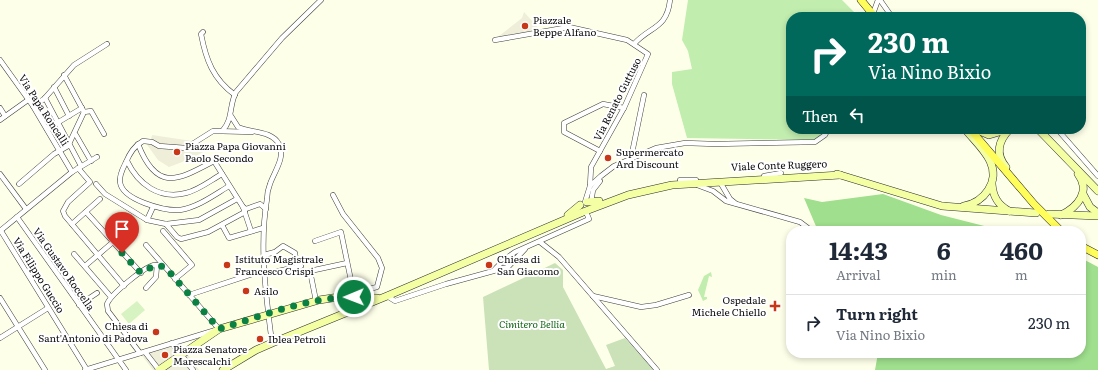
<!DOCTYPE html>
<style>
:root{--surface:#fff;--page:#f2f2f3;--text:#1f2937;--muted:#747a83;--line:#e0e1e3}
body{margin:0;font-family:Literata,serif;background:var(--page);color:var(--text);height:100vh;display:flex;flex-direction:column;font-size:15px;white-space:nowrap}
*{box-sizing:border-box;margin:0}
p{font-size:13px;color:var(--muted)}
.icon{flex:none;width:22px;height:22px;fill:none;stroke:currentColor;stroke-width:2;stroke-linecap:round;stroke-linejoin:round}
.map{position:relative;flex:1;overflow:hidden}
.sheet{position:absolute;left:786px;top:226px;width:300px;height:132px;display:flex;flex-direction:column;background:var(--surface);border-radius:16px;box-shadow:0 2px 6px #0003}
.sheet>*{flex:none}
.guide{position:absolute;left:786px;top:12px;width:300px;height:122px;border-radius:16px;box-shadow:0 2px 6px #0003;background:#00695c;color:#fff;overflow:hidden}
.pin{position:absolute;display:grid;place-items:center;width:34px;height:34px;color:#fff;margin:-41px -17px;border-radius:50% 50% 50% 0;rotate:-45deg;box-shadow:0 0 4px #0007}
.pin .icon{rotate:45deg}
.me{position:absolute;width:44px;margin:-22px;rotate:269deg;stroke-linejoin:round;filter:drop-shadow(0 0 3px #0008)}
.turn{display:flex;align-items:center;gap:14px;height:84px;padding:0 16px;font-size:18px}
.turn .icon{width:52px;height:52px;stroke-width:2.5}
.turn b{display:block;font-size:28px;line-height:34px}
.then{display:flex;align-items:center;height:38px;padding:0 16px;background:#0003;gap:8px;font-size:15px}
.eta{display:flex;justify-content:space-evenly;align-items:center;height:68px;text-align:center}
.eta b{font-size:24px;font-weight:700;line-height:28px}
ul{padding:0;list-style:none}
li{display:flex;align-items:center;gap:12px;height:56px;padding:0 16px;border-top:1px solid var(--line)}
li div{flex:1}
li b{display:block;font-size:15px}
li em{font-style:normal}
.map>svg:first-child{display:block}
.green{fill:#c1edaf}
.forest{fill:#9fdf8d}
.cemetery{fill:#cbe2b9}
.pitch{fill:#d7f3c2}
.plaza{fill:#efeed8}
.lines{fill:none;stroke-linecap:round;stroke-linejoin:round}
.street-casing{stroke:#3e3e3e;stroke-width:5.5}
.secondary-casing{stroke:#2d2d2d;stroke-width:8}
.primary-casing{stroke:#1c1c1c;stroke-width:8}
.street{stroke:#fff;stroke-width:4.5}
.secondary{stroke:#f4ffa4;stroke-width:7}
.primary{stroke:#fffd59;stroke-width:7}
.route{stroke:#0b8043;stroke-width:7;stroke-dasharray:0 12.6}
.poi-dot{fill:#c83716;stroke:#fff;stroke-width:1.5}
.labels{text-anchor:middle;stroke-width:4;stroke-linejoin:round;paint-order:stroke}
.poi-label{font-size:10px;fill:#0b0b0b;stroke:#fff;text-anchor:start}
.street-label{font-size:10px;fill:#0b0b0b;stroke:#fff}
.park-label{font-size:10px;font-style:italic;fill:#166818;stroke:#fff}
</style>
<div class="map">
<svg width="1098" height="370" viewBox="0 0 1098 370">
<rect width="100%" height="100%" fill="#feffe9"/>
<g class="green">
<path d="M688 0H842L859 17H791V129H823L821 137 815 140 687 138 672 84V72L692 69 688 51 682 40Z"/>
<path d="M711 272 712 277 709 276 704 297H707V299L703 301 698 290 704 276Z"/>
</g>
<g class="forest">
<path d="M883 194 941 215 1004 231H818L804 198 822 202Z"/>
<path d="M1081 258 1098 267V370H875L878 353H1081Z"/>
</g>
<path class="cemetery" d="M555 263 563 270V287L606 369 615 366 606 345 625 338 654 370H489L483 297Z"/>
<path class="pitch" d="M137 301 145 310 129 324 121 314Z"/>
<g class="plaza">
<path d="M524 12 542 32 500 41 499 36 522 18Z"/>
<path d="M152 135 192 141 197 139 205 151 190 159 169 167 158 160 143 139H151Z"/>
<path d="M178 341 199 370H153L140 353Z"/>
</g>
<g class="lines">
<defs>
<g id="street">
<path d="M880 0 892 17"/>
<path d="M874 11 878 0"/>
<path d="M203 32 201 34C206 60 213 79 235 95"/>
<path d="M495 40 569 27 627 40 648 54 624 108 591 167 590 186"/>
<path d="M634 44C650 26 667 29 670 0"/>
<path d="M0 60 33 106 72 172"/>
<path d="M64 75 84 112"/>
<path d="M54 87 69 116"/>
<path d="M45 98 81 166"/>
<path d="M33 106 44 99 74 65 107 44"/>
<path d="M0 108 5 116"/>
<path d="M84 112 91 111 104 134"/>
<path d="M231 116 238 127C251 133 271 130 279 144 286 157 274 172 270 184 268 189 267 194 267 199 259 246 266 296 272 343"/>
<path d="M0 120 28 100"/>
<path d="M47 129 82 108"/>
<path d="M1057 129 1098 176"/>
<path d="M223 130C233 119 229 105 236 92L282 38 321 0"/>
<path d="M76 135 91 161"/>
<path d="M138 144C157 193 178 180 214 161L243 207 251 231"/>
<path d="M600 151 564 132V123L603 104 624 108"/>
<path d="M631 158 644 95"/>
<path d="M127 161C138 184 159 200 186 193 199 190 211 180 222 174"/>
<path d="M78 168 90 182 68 202 63 211 65 216 124 286"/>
<path d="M0 174 26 209"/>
<path d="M764 176 781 173"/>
<path d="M680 180H696"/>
<path d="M720 182 730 199 735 203"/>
<path d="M19 184 54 154 68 146 84 112"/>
<path d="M96 184 105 194 147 220 166 224 199 220 237 199"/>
<path d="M697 185 713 191 726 201 800 222 812 231"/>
<path d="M229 186C214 195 198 207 180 210 164 211 122 200 120 182 119 175 123 168 126 162 130 153 134 146 143 141L152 142 159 146 186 148 213 131 252 132"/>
<path d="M333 195 343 214 378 258 382 268 377 287 344 295"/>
<path d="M585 202 590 186 601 176 614 166 656 148 685 143 715 144 815 142 825 135 828 129"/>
<path d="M591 203 593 190 600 181"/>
<path d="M243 207 246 209 260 204 266 209"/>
<path d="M86 212 141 273"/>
<path d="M17 217 126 370"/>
<path d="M147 220 153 207"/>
<path d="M72 224 100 199"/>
<path d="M166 224 177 237 181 239 208 232 245 212"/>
<path d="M222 225 229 238 263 228"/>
<path d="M0 231 72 172 97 157"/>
<path d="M1 231 87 370"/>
<path d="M163 231 192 265 175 279"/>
<path d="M315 241 341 232 354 295"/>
<path d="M540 242 559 257 657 370"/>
<path d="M74 254 111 297"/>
<path d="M264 255 275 252 283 246 295 253 296 260"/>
<path d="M85 266 113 242"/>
<path d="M494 270 505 259 515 252 589 219 586 212"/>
<path d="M265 274 301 266"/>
<path d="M146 288 156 277 157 265"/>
<path d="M189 295 265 270"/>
<path d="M387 296 395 301 446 284 508 267 525 249"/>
<path d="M593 296 641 307 656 305 689 295"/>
<path d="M0 298 45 370"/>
<path d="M316 301 310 271 347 263"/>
<path d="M79 305 97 293"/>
<path d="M0 338 48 308"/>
<path d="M172 343 193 370"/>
<path d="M145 352 159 370"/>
<path d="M140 353 108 311 107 304C111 294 141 270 151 266 155 264 159 265 163 266"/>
<path d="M85 370 219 329 146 245"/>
</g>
<g id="secondary">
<path d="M975 129 989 135 1006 130"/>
<path d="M1038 129 1098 191"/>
<path d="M1006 167C995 154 998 141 1010 129"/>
<path d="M837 174 942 206 1036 213"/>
<path d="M992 184C993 197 998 205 1009 211"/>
<path d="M1083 194 1090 207 1098 213"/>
<path d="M587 202 599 201"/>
<path d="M964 206C984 202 1000 182 990 161 985 150 973 139 965 129"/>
<path d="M1049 214 1098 216"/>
<path d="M568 215 580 205"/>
<path d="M1061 215C1078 207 1091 191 1078 174"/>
<path d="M159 370 219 329 319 300 339 297 377 298"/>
<path d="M223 370 256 350 272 343 387 296 583 212 628 195 672 185 840 175"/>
</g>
<g id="primary">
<path d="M861 0 875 17"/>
<path d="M970 129 1034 204 1061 231"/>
<path d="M1081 246 1098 255"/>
</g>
</defs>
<use href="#street" class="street-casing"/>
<use href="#secondary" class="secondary-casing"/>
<use href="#primary" class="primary-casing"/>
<use href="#street" class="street"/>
<use href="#secondary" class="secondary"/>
<use href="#primary" class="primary"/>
</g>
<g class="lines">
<path class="route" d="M122 253 141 273 155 265 165 267 219 329C262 316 309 297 354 297"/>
</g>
<g class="poi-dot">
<circle cx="525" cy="26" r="4"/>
<circle cx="177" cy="152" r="4"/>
<circle cx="608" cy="158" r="4"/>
<circle cx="227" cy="265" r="4"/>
<circle cx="489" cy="265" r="4"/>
<circle cx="246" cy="291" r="4"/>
<path d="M773 300h4v4h4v4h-4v4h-4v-4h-4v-4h4z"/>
<circle cx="156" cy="332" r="4"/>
<circle cx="260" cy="339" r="4"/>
<circle cx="165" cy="355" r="4"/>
</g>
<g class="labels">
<g class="poi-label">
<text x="533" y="24">Piazzale<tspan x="533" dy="12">Beppe Alfano</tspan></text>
<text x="185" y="150">Piazza Papa Giovanni<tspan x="185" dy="12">Paolo Secondo</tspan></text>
<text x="616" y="156">Supermercato<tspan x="616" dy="12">Ard Discount</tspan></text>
<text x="235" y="263">Istituto Magistrale<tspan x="235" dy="12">Francesco Crispi</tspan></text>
<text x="497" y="263">Chiesa di<tspan x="497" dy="12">San Giacomo</tspan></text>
<text x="254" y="295">Asilo</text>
<text x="766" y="304" text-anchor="end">Ospedale<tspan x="766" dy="12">Michele Chiello</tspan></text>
<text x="148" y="330" text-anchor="end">Chiesa di<tspan x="148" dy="12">Sant'Antonio di Padova</tspan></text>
<text x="268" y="343">Iblea Petroli</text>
<text x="173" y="353">Piazza Senatore<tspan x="173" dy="12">Marescalchi</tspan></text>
</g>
<g class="street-label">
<text transform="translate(617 99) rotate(-63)" y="4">Via Renato Guttuso</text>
<text transform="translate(44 110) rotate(57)" y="4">Via Papa Roncalli</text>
<text transform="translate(779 165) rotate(-2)" y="4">Viale Conte Ruggero</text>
<text transform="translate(64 269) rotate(55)" y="4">Via Gustavo Roccella</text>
<text transform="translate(39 275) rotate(58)" y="4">Via Filippo Guccio</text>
</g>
<g class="park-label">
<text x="532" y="328">Cimitero Bellia</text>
</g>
</g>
</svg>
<div class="pin" style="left:122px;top:253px;background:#d93025"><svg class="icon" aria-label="arrive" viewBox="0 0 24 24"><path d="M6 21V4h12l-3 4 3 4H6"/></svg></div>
<svg class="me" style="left:354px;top:297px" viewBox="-20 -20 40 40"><circle r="17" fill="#0b8043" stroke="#fff" stroke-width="3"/><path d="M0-11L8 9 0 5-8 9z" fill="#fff"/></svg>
<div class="guide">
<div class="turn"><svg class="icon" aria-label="right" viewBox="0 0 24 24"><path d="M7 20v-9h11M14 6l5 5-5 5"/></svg><div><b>230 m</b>Via Nino Bixio</div></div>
<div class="then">Then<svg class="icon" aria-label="left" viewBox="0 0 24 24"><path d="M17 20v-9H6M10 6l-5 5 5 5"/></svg></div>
</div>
<section class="sheet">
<div class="eta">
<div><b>14:43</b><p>Arrival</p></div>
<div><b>6</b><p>min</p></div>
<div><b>460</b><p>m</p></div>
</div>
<ul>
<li><svg class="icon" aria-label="right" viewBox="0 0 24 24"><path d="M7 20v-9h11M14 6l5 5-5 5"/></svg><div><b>Turn right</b><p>Via Nino Bixio</p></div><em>230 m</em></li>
</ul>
</section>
</div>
